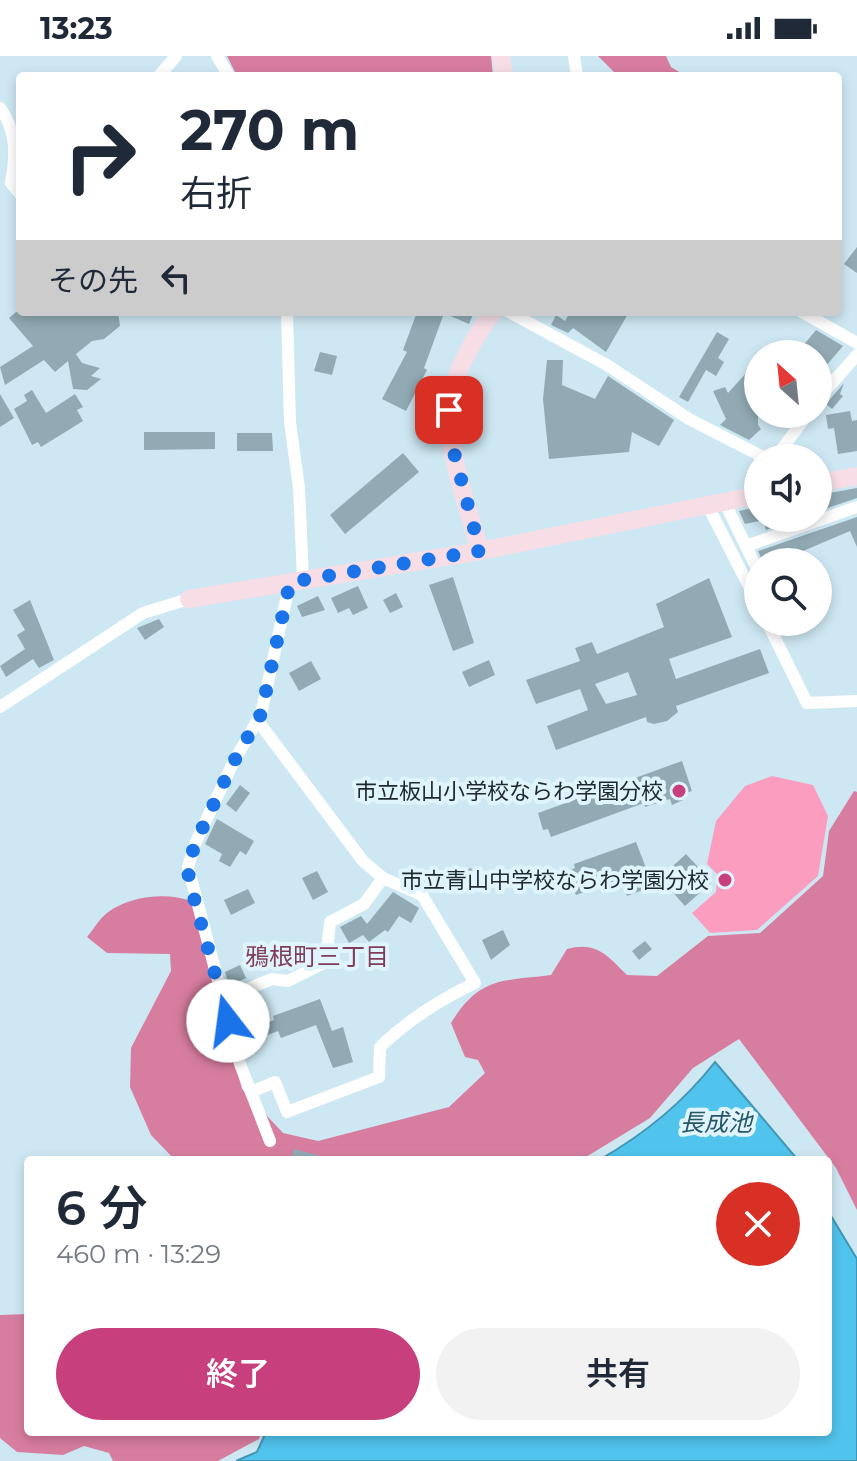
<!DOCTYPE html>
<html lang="ja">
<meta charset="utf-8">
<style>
:root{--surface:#fff;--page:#f2f2f3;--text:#1f2937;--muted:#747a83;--accent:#c73f7c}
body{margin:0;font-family:Montserrat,"Noto Sans JP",sans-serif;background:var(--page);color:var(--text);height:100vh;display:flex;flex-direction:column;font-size:30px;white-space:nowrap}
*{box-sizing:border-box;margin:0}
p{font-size:26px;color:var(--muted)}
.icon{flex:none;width:44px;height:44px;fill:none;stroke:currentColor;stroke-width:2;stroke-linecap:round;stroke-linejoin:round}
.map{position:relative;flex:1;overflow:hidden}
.side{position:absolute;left:24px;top:1100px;width:808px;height:280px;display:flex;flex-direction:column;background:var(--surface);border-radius:8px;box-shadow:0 4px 12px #0003}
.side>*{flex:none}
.hud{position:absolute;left:16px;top:16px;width:826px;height:244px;border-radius:8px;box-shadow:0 4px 12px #0003;background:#fff;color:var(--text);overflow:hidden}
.needle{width:52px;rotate:333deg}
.fabs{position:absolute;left:744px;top:284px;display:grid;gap:16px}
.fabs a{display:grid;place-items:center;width:88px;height:88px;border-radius:50%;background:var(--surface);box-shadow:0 4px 12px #0003;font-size:40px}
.pin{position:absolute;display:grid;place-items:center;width:68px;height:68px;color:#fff;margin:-34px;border-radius:16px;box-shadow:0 4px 12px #0006}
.me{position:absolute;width:88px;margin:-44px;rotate:345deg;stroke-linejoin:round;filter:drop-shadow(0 0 6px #0008)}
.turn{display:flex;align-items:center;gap:28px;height:168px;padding:0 32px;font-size:36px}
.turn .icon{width:104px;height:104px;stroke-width:2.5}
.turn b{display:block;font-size:56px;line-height:68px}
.then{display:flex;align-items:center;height:76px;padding:0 32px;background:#0003;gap:16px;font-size:30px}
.round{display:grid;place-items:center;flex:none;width:84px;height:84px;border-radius:42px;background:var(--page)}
.overview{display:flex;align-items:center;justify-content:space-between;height:136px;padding:0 32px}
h1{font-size:48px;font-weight:600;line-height:60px}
.primary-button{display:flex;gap:16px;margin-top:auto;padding:16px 32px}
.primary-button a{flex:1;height:92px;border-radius:48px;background:var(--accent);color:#fff;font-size:32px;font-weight:600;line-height:92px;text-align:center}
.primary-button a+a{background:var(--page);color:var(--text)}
.status{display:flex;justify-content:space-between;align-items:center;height:56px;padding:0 40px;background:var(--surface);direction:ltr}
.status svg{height:22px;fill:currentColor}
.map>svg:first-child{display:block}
.green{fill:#fa9dbf}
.forest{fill:#d77d9f}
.water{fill:#51c4ed;stroke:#4296b3;stroke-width:2}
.building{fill:#91aab4;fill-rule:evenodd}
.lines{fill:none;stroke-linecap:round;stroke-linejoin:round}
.street{stroke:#fff;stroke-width:12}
.secondary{stroke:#f6dde6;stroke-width:18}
.route{stroke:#1a73e8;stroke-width:14;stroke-dasharray:0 25.2}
.poi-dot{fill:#c73f7c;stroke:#dff4fd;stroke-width:3}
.labels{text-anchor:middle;stroke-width:8;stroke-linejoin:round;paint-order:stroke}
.poi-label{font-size:22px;fill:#1f292d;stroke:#dff4fd;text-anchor:end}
.neighbourhood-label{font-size:24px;fill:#813c58;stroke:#dff4fd}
.water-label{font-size:24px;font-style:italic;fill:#265667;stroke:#dff4fd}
</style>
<div class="status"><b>13:23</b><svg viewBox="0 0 49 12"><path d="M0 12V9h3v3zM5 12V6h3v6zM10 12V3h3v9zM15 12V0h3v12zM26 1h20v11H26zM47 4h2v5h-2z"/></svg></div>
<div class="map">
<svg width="857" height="1405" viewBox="0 0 857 1405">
<rect width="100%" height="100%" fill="#cee8f3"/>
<path class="green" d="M772 720 813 729 828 760 818 820 757 874 710 877 692 857 716 836 717 818 707 808 716 765 745 730Z"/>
<g class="forest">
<path d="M227 0H491L493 20H237Z"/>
<path d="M598 0H666L671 11 686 20H618Z"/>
<path d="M854 735 857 736V1154L836 1112 739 983 693 1012 650 1062 581 1104H175L151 1079 130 1031 131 992 171 915 170 898 107 897 87 881C93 874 99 863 107 857 129 840 166 836 191 845L242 1033 283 1077 318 1085 449 1051 485 1017 478 1004 465 1001 451 967C479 921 502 925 551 919L567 893C596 885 607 899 627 919L657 920 708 880 760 877 823 820 829 775Z"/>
<path d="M28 1258V1376H261L259 1383 218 1405H113L109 1397 84 1390 63 1399 17 1396 0 1382V1259Z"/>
</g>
<g class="water">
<path d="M715 1006 798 1104H599C645 1078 682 1048 715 1006Z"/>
<path d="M828 1155 857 1203V1405H236L257 1396 266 1376H828Z"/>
</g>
<g class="building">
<path d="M857 191V217L844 208Z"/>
<path d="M16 256H118L120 270 104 283 92 285 76 298 82 307 100 312 91 320 101 323 87 334 73 333 68 305 55 316 44 304 5 329 0 311 33 290 9 262Z"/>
<path d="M417 256 443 260 424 312 427 314 406 355 382 343 407 296 403 294Z"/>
<path d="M441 256H474L469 268Z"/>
<path d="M570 256H629L606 296 573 272 568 277 551 269 556 259 565 265Z"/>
<path d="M816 274 843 290 826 310 818 298H796Z"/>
<path d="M717 276 729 283 718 302 724 306 716 320 706 314 688 346 679 341Z"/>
<path d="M320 296 337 300 332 319 314 315Z"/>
<path d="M547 304H563L562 329 595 343 608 320 674 364 659 390 632 376 629 396 549 403 543 343Z"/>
<path d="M748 315 758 324V369L761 373 749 384 720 369 726 363 713 335 725 331 728 337Z"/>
<path d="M844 327 840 338 843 340 832 353 826 348Z"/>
<path d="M32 334 46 357 75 338 83 351 77 354 83 365 41 391 38 386 32 389 14 353 27 345 24 339Z"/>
<path d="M0 338 14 362 0 371Z"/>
<path d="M850 355 852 365 857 364V395L838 398 834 372 828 373 826 359Z"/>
<path d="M144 376H215V393L144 394Z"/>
<path d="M237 377H272L273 395H237Z"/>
<path d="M403 397 419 416 345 478 330 459Z"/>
<path d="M857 432V442L822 454 818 439Z"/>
<path d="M757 451 759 465 745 468 739 455Z"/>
<path d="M857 461V491L850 475 789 501 787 495 763 506 758 495Z"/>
<path d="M763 462H779L781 468 766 474Z"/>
<path d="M453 521 474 587 453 595 429 529Z"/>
<path d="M709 522 732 581 669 603 676 623 760 593 769 617 676 650 678 656 667 665 654 668 647 666 646 661 556 694 547 670 588 654 580 633 536 648 526 624 580 605 575 592 592 586 597 598 664 571 656 548ZM628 616 637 639 606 648 595 628Z"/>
<path d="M358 530 368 552 353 559 349 552 338 557 331 542Z"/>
<path d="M396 537 403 551 390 557 383 544Z"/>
<path d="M318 540 325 554 302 561 297 550Z"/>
<path d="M30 544 54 604 39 612 33 603 6 621 0 610 25 593 17 579 25 574 13 554Z"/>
<path d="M159 563 164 571 145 584 137 572Z"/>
<path d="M489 604 495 619 469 631 462 616Z"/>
<path d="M311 605 321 623 299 635 289 617Z"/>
<path d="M682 705 692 735 681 739 683 744 672 749 670 743 645 751 644 747 551 781 548 773 543 774 538 757Z"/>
<path d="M240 729 250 737 236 756 226 748Z"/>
<path d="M217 763 254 785 246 799 240 795 230 811 219 805 222 798 205 788Z"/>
<path d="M636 786 653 830 627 840 621 823 576 839 567 816 575 812 574 808Z"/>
<path d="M686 798 712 826 685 850 660 822Z"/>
<path d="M471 812 478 828 463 835 455 819Z"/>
<path d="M317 815 328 836 313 844 302 822Z"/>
<path d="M248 833 255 847 231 859 224 844Z"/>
<path d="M393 836 419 852 411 867 399 860 388 876 385 874 369 886 363 879 349 887 340 871 361 860 367 868Z"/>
<path d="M503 874 510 889 491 904 482 884Z"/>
<path d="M645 885 652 893 639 904 632 895Z"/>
<path d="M240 909 246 922 229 930 225 916Z"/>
<path d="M320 943 332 975 343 971 353 1006 333 1012 316 969 281 982 278 975 255 984 251 973 274 964 273 960Z"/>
<path d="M294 1093 325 1101 324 1104H291Z"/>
</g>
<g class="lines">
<g class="street">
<path d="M217 0 229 20"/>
<path d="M574 0 577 20"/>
<path d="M159 20 176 0"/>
<path d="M0 52C17 75 16 100 11 127L20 138"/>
<path d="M287 256 290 366 299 432 303 523"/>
<path d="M509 256 607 309 689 363 765 402"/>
<path d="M802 256 857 287"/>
<path d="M818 343 857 299"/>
<path d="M775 402 808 358"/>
<path d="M724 445 758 515"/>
<path d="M707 448 758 548"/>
<path d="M746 490 857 451"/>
<path d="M767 566 807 647 857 645"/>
<path d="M784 566V567"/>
<path d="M0 651 143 557 189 543"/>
<path d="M223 943 272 923 288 925 326 906 330 866 364 848 383 822"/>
<path d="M251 1036 275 1026 287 1056 379 1021 380 991C409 963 439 944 475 927L422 839 383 822 363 805 258 665"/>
<path d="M270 1085 240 1008 188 811 195 788 233 707 261 658 290 526"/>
</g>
<g class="secondary">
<path d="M501 0 504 20"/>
<path d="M818 427 857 420"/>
<path d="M480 495C468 451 449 403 449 357 449 325 474 281 493 256"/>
<path d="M189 543 480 495 758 439"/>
</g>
</g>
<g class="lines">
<path class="route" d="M228 965 189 824 188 811 195 788 233 707 261 658 290 526 480 495 452 389 449 354"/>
</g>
<g class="poi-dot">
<circle cx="679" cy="735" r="8"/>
<circle cx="725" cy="824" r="8"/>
</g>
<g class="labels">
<g class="poi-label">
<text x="663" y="743">市立板山小学校ならわ学園分校</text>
<text x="709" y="832">市立青山中学校ならわ学園分校</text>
</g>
<g class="neighbourhood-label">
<text x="317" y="909">鴉根町三丁目</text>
</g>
<g class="water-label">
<text x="716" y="1075">長成池</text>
</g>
</g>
</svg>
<div class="fabs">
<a><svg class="needle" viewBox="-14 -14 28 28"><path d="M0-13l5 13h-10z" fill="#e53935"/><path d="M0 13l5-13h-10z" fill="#747a83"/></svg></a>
<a><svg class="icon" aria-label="sound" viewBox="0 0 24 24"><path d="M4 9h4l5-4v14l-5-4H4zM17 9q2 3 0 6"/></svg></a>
<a><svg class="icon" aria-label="search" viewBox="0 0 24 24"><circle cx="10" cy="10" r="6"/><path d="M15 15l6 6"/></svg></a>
</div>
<div class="pin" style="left:449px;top:354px;background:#d93025"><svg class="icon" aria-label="arrive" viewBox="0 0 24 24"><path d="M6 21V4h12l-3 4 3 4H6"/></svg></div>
<svg class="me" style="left:228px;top:965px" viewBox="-20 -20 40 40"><circle r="19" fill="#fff"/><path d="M0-13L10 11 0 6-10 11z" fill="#1a73e8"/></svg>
<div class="hud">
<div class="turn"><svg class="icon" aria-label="right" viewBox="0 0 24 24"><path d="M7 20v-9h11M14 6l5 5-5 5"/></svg><div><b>270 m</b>右折</div></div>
<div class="then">その先<svg class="icon" aria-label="left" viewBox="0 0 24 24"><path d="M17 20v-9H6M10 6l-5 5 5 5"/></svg></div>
</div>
<section class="side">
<div class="overview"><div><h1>6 分</h1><p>460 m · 13:29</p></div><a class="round" style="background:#d93025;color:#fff"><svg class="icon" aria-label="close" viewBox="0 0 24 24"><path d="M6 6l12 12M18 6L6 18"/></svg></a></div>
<div class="primary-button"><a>終了</a><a>共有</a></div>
</section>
</div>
